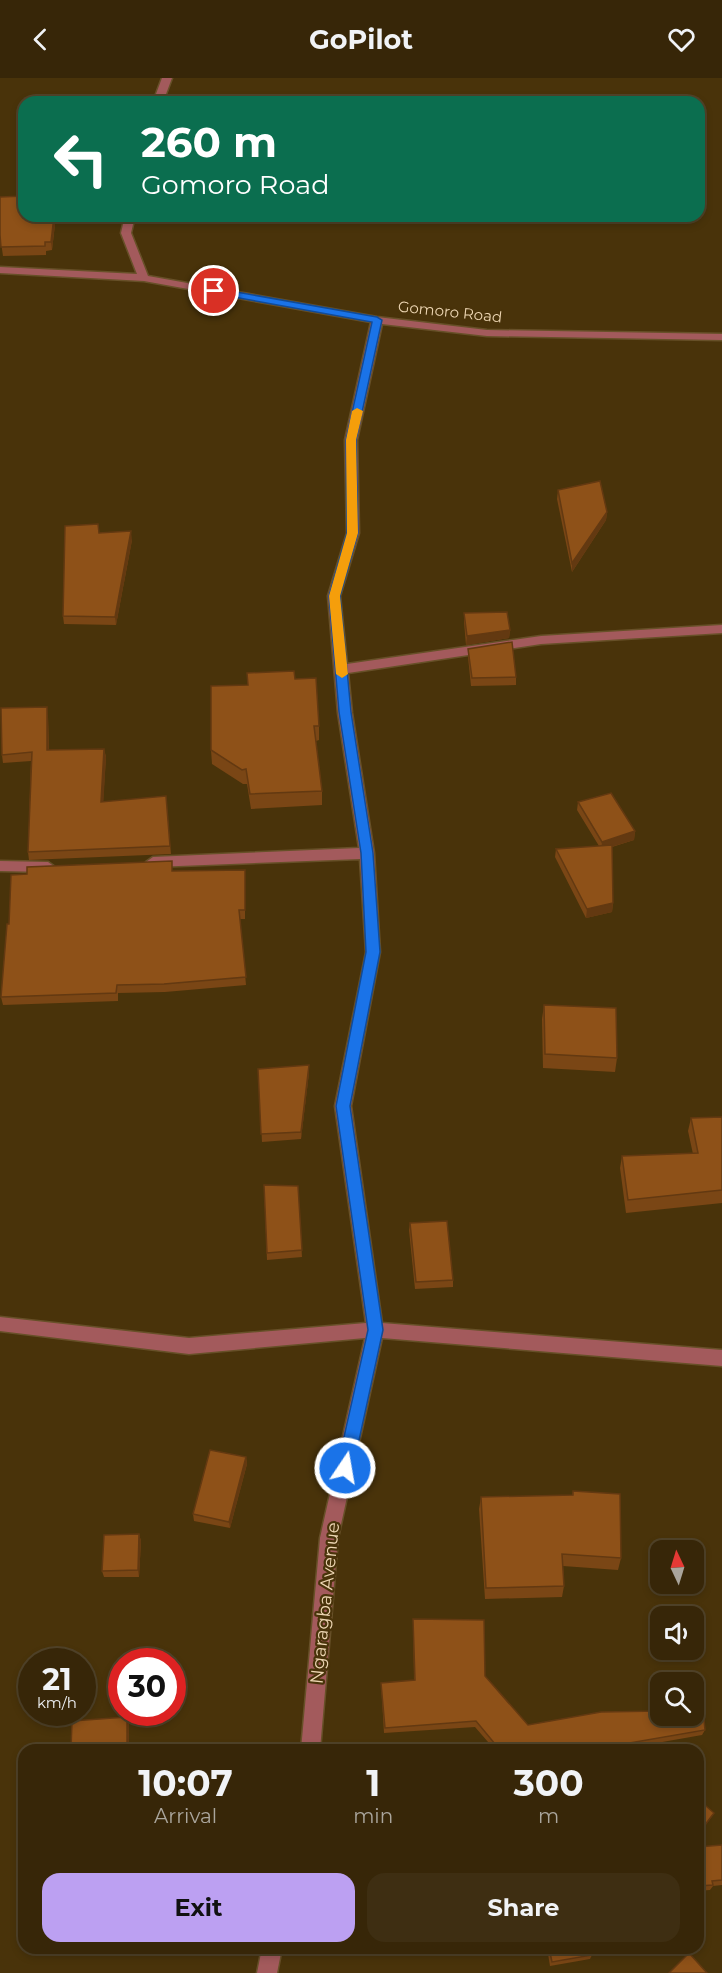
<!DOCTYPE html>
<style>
:root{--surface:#372608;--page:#3e2e12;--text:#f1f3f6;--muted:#aaa59c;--line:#514329;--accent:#bca0f2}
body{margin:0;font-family:Montserrat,sans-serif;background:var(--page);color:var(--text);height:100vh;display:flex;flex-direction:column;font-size:22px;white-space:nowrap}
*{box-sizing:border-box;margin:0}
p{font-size:20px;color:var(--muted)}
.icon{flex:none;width:33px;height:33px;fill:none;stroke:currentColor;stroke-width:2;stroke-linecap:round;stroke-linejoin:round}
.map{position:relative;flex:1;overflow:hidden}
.details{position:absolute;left:18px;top:1666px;width:686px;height:210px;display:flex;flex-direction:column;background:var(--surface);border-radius:18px;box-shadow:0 3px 9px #0003,0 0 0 2px var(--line)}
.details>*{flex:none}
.top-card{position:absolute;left:18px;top:18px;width:687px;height:126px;border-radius:18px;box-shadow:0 3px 9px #0003,0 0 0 2px var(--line);background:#0b6e4f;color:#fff;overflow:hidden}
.needle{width:39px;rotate:356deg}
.buttons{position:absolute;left:650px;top:1462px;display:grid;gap:12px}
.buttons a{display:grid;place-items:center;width:54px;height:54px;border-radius:12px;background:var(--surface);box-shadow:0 3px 9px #0003,0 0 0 2px var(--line);font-size:30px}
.speed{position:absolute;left:18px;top:1570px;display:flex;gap:12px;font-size:30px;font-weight:700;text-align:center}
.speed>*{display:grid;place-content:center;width:78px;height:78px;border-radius:50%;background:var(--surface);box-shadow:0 3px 9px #0003,0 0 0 2px var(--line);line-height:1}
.speed small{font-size:15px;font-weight:400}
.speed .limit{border:9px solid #d22;background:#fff;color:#111}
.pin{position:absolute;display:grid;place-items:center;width:51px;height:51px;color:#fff;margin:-26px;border:3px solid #fff;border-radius:50%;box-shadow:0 2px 6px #0007}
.me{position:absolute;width:66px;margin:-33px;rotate:12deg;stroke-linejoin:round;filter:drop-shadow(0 0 4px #0008)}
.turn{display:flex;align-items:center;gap:21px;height:126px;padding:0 24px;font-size:27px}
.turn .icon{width:78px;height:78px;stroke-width:2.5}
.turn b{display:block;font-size:42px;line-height:51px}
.eta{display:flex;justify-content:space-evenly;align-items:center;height:102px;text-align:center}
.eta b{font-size:36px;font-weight:700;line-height:42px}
.cta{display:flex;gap:12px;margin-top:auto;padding:12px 24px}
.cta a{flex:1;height:69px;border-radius:18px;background:var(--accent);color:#111;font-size:24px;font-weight:700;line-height:69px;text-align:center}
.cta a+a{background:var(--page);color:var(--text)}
header{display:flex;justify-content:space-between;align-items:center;height:78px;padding:0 24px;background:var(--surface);font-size:27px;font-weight:700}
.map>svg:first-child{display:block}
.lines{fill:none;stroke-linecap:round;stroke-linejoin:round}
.minor-casing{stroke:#675028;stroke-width:3}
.minor{fill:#a35a5c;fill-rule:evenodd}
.wall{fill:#7a4615}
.shaded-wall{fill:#633911}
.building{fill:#8e5118;stroke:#633911;stroke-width:1.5}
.route{fill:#1a73e8;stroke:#114b97;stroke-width:1.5}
.slow{fill:#f59e0b}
.labels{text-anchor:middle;stroke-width:4.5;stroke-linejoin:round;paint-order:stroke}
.far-street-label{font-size:15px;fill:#edd6b3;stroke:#49330a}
.street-label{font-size:18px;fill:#edd6b3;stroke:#49330a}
</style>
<header><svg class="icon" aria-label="back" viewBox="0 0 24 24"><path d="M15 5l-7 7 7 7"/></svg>GoPilot<svg class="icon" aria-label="heart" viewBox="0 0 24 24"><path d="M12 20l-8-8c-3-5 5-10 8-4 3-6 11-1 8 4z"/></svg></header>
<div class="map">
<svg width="722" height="1895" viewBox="0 0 722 1895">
<rect width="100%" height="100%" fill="#49330a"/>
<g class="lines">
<defs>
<g id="minor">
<path d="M162 0H172L163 24H153Z"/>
<path d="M125 138H135L131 155 148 198 377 239 487 252 722 256V262L487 258 382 246 357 362 359 455 340 518 347 586 541 558 722 547V555L541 566 348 595 352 635 374 775 380 874 351 1028 382 1245 722 1272V1288L382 1260 338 1460 320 1672H301L320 1460 365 1260 189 1276 0 1253V1239L189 1260 366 1245 335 1028 366 874 360 781 153 789 146 784 153 779 359 770 338 635 328 518 347 455 345 362 371 244 144 203 0 195V189L137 196 121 155Z"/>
<path d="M0 783 48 784 55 789 48 794 0 793Z"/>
<path d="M262 1870H282L277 1895H257Z"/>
</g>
</defs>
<use href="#minor" class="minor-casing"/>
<use href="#minor" class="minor"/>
</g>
<g class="wall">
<path d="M24 138H56L52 172 46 173V177L3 178 0 157Z"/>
<path d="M558 412 607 434 606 442 572 494 557 421Z"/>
<path d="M99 455 132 462 116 547 64 546 63 538Z"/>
<path d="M464 535 510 552 509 560 466 567 464 544Z"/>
<path d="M468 571 516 599V607L471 608 468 579Z"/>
<path d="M295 601 319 648V662L316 663 322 713V727L251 731 247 706H243L212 686 211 672 248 607Z"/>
<path d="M48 638 49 672 104 671 106 679 103 724 166 718 171 776 29 782 28 774 31 683 3 685 2 677Z"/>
<path d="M578 724 635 753 634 762 612 769 613 825 612 834 586 840 555 779 556 771 599 768 577 732Z"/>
<path d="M245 792V841H240L246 907 165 914 118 915V923L3 927 1 919 9 846 173 793Z"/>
<path d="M544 927 617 980 615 994 543 990 542 941Z"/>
<path d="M258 991 309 995 301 1061 262 1064Z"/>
<path d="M722 1039V1125L626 1135 620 1090 622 1078 693 1076 688 1053 691 1040Z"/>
<path d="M264 1107 298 1108 302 1179 267 1182Z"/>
<path d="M410 1145 453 1202V1209L415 1211 409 1152Z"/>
<path d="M246 1379 247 1386 230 1450 194 1443 193 1436Z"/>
<path d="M573 1413 621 1480 618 1492 563 1488 564 1508 562 1519 485 1521 479 1431 481 1419 572 1417Z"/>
<path d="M139 1456 141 1463 139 1499H104L102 1493Z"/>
<path d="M413 1541 485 1598 528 1647 705 1652 702 1657 617 1672H495L475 1649 384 1655 381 1605 414 1603Z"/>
<path d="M722 1767V1807L713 1808 710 1812 698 1813V1769Z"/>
<path d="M547 1870H590L592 1877 590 1881 550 1888Z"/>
</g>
<g class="shaded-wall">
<path d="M54 138H56L52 172 51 164Z"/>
<path d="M607 434 606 442 572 494V485Z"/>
<path d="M131 453 132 462 116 547 115 539Z"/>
<path d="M510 552 509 560 466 567 467 558Z"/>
<path d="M47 629 48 638 49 680 47 672Z"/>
<path d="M104 671 106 679 103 732 101 724Z"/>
<path d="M635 753 634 762 601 772 602 764Z"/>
<path d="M613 825 612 834 586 840 587 831Z"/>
<path d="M309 987V995L301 1061V1054Z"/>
<path d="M246 1379 247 1386 230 1450 229 1444Z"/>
<path d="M139 1456 141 1463 139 1499 138 1492Z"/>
<path d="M127 1639 129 1644V1672H127Z"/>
<path d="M714 1735 711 1740 698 1758V1756Z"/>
</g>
<g class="building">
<path d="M24 118V138H54L51 164H45V168L1 169 0 157V119Z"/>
<path d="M600 403 607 434 572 485 558 412Z"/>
<path d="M98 446 99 455 131 453 115 539 63 538 65 448Z"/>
<path d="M507 534 510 552 467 558 464 535Z"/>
<path d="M512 564 516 599 472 600 468 571Z"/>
<path d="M294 593 295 601 316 600 319 648H314L322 713 250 716 246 691 242 692 211 672V608L248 607 247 595Z"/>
<path d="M47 629V672L104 671 101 724 166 718 170 768 28 774 32 674 2 677 1 630Z"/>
<path d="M611 715 635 753 602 764 578 724Z"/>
<path d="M612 767 613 825 587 831 556 771Z"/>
<path d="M172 783V793L245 792V832H239L246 899 164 906 117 907 116 915 1 919 7 846H9L11 797 27 796V789Z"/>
<path d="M544 927 616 930 617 980 545 976Z"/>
<path d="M309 987 301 1054 261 1056 258 991Z"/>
<path d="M722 1039V1112L628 1122 622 1078 698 1075 691 1040Z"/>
<path d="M264 1107 298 1108 302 1172 267 1175Z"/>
<path d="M447 1143 453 1202 416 1204 410 1145Z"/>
<path d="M210 1372 246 1379 229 1444 193 1436Z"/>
<path d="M573 1413 620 1416 621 1480 562 1476 564 1508 486 1510 481 1419 573 1417Z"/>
<path d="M139 1456 138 1492 102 1493 104 1457Z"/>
<path d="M413 1541 484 1542 485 1598 528 1647 601 1634 660 1633V1638H693V1632L703 1631 705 1652 589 1672H500L476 1643 385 1650 381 1605 415 1602Z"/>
<path d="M127 1639V1672H71L72 1643Z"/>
<path d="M698 1721 714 1735 698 1756Z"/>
<path d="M722 1767V1802L712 1803 713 1807 698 1808V1769Z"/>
<path d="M549 1870H590L592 1877 552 1884Z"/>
<path d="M689 1875 707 1895H669Z"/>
</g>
<path class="route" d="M214 210 377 239 382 242 356 362 358 455 340 518 351 634 373 775 380 874 350 1028 383 1252 353 1390 350 1396 345 1398 339 1396 337 1390 368 1252 336 1028 366 874 361 775 339 634 329 518 347 455 346 362 372 244 211 215 209 213Z"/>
<path class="slow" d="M357 330 363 333 356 362 358 455 340 518 348 596 342 600 336 596 329 518 347 455 346 362 352 333Z"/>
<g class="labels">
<g class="far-street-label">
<text transform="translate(450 234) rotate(6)" y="5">Gomoro Road</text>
</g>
<g class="street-label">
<text transform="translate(325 1525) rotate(-84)" y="6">Ngaragba Avenue</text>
</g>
</g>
</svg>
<div class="buttons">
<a><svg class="needle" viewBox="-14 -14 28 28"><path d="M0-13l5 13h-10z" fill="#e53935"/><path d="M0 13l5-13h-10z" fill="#aaa59c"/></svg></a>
<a><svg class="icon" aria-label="sound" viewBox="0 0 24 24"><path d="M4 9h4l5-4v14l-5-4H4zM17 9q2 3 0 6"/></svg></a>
<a><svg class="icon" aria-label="search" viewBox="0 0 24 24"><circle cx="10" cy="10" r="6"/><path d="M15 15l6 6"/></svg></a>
</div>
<div class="speed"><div>21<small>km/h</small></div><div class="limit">30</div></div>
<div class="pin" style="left:214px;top:213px;background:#d93025"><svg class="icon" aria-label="arrive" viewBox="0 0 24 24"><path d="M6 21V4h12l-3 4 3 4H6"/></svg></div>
<svg class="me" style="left:345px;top:1390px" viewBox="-20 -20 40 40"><circle r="17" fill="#1a73e8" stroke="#fff" stroke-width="3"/><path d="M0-11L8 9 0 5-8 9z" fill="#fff"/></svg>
<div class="top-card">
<div class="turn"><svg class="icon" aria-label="left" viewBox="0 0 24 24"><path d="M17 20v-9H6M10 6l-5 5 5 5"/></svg><div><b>260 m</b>Gomoro Road</div></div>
</div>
<section class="details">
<div class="eta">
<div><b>10:07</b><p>Arrival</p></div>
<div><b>1</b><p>min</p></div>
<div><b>300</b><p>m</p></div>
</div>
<div class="cta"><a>Exit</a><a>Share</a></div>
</section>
</div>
